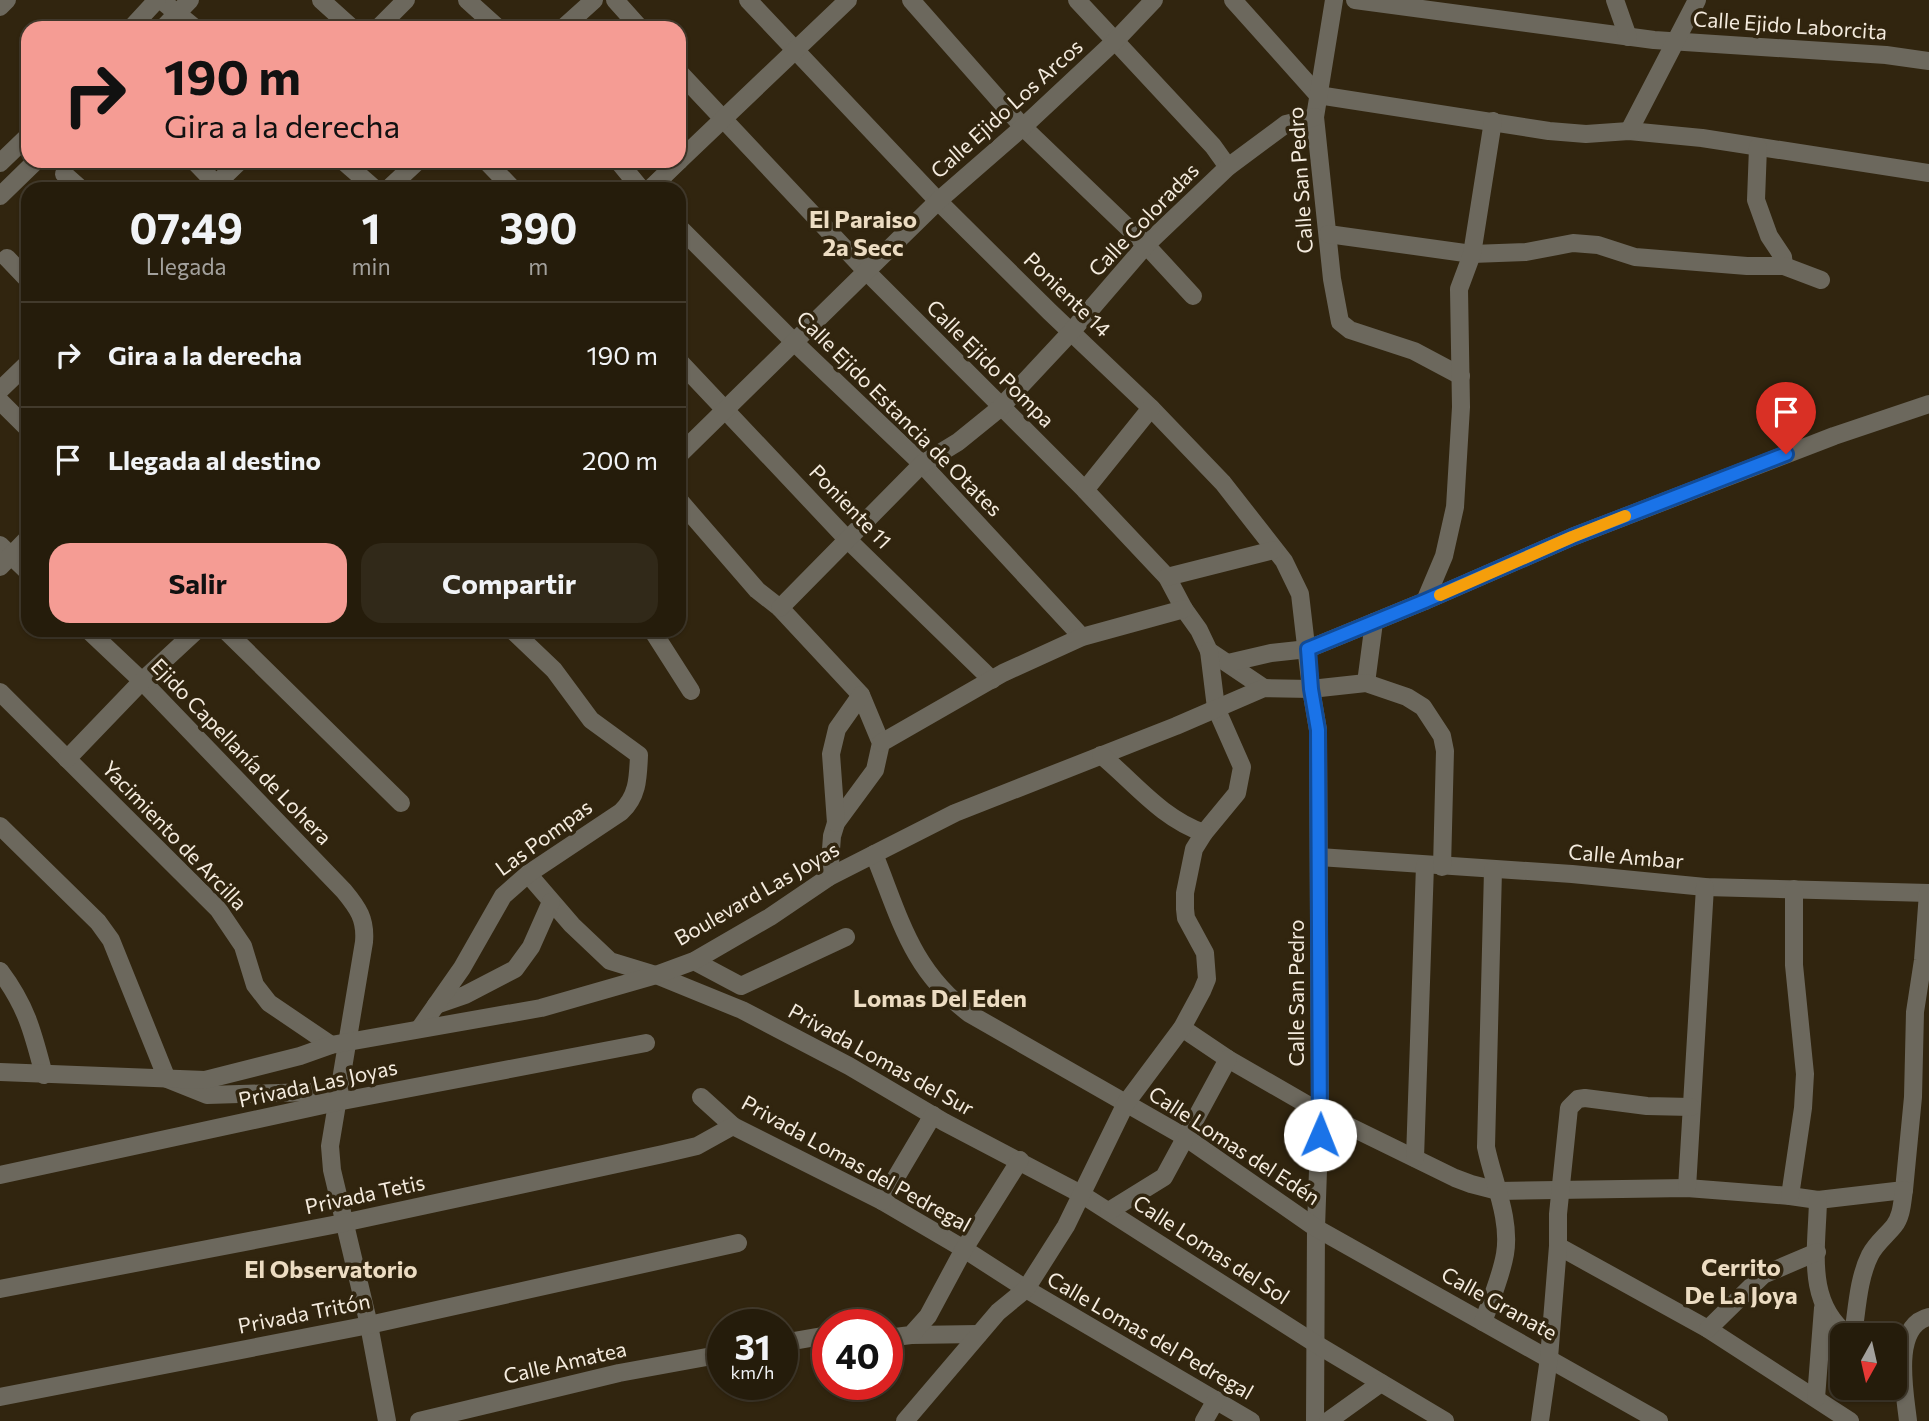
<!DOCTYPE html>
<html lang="es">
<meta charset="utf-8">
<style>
:root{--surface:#251c0b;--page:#312919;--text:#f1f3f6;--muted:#a3a19d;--line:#423a2c;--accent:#f59c94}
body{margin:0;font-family:Commissioner,sans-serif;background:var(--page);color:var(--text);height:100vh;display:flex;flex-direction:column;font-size:26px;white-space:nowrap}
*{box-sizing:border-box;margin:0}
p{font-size:23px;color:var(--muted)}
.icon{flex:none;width:38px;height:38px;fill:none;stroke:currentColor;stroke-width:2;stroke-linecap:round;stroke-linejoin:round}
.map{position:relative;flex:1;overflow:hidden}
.drawer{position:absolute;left:21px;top:182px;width:665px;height:455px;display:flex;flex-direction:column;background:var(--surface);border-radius:21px;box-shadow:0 2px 5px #0004,0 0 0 2px var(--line)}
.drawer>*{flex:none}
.banner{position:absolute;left:21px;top:21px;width:665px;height:147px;border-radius:21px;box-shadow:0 2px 5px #0004,0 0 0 2px var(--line);background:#f59c94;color:#111;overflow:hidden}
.needle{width:46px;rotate:188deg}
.buttons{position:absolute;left:1830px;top:1323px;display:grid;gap:14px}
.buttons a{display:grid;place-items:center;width:77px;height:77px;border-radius:14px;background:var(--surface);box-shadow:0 2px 5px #0004,0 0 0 2px var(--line);font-size:35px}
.speed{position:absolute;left:707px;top:1309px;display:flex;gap:14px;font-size:35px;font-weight:700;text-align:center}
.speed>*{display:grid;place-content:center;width:91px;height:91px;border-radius:50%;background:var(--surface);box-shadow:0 2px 5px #0004,0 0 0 2px var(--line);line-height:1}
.speed small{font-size:18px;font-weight:400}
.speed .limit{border:10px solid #d22;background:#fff;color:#111}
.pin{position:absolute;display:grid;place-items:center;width:60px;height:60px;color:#fff;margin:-72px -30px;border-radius:50% 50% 50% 0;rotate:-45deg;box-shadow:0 0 7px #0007}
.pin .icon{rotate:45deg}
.me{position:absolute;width:77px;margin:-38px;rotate:1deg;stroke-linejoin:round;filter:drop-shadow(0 0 5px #0008)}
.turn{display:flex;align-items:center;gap:24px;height:147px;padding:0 28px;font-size:32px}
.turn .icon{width:91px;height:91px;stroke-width:2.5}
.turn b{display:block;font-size:49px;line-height:60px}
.eta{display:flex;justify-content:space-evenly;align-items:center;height:119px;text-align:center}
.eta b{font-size:42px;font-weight:700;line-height:49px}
.cta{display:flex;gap:14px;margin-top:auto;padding:14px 28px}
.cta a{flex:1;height:80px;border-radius:21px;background:var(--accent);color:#111;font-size:28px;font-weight:700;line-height:80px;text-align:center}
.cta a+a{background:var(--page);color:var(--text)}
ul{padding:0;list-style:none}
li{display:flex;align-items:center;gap:21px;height:105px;padding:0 28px;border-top:2px solid var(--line)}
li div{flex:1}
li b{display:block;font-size:26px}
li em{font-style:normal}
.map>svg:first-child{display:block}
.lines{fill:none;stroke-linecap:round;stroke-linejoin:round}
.minor{stroke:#6c685d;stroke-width:18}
.route-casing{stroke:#114b97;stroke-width:18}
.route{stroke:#1a73e8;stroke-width:12}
.slow{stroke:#f59e0b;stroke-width:12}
.labels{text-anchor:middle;stroke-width:7;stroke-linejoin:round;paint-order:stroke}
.street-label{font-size:21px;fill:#f4ebde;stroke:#31250f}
.quarter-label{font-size:24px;font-weight:bold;fill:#ecdcc2;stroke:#31250f}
</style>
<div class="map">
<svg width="1929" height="1421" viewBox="0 0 1929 1421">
<rect width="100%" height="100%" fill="#31250f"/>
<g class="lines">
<g class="minor">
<path d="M161 0 195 28"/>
<path d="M321 0 352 28"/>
<path d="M467 0 498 28"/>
<path d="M615 0 640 28"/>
<path d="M748 0 938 201 1050 312 1151 408 1223 483 1284 561 1300 594 1311 689 1318 730 1320 1112 1316 1228 1315 1421"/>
<path d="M911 0 1023 127 1146 245 1193 296"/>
<path d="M1077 0 1213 146 1228 167"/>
<path d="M1233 0 1318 95 1549 131 1586 134 1629 131 1702 138 1929 173"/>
<path d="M1334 0 1315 117 1332 279 1340 322 1350 330 1414 351 1461 376"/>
<path d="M1355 0 1654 40 1886 55 1929 61"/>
<path d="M1615 0 1628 37"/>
<path d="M0 7 7 0"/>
<path d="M131 28 157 0"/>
<path d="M163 28 190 0"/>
<path d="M378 28 406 0"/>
<path d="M563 28 594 0"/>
<path d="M679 72 867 272 1085 490 1167 577 1184 609 1199 630 1209 651 1264 688"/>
<path d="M1629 131 1697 0"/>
<path d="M1758 147 1756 200 1769 236 1783 257 1784 266"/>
<path d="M194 161 221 189"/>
<path d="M343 161 375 189"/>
<path d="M486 161 513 189"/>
<path d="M618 161 641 189"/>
<path d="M679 161 848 0"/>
<path d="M0 163 28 136"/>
<path d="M64 174 81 189"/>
<path d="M211 189 240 161"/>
<path d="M388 189 418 161"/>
<path d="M650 189 679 161"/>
<path d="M0 196 36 161"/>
<path d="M679 227 794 342 922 464 1082 637"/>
<path d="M1328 234 1472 254 1526 252 1573 243 1598 245 1635 257 1747 266H1784L1821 280"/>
<path d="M7 258 28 280"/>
<path d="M679 361 846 538 992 680"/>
<path d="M0 390 28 363"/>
<path d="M0 401 28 429"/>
<path d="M679 455 938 201 1023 127 1116 40 1154 0"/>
<path d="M1085 490 1151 408"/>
<path d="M679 500 757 590 780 608 861 695 881 743 875 770 836 823 832 836 829 877"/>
<path d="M0 545 28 572"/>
<path d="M0 567 28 538"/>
<path d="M1167 577 1274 550"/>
<path d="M1425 601 1444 556 1455 507 1461 407 1459 289 1472 254 1493 121"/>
<path d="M780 608 922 464 958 442 1000 408 1071 332 1146 245 1228 167 1286 124 1315 117"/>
<path d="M88 630 142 681 344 891C358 908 366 919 364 942L330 1146 332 1170 369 1325 387 1421"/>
<path d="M225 630 401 803"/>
<path d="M652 630 691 691"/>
<path d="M1228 663 1271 653 1308 649 1425 601 1572 537 1834 436 1929 404"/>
<path d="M1366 683 1374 622"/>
<path d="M0 692 218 909 243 946 255 985 269 1003 331 1045"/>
<path d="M881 743 1003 673 1082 637 1184 609"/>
<path d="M67 759 142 681 197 630"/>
<path d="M836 823 831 754 837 729 861 695"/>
<path d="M0 826 98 922 111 940 167 1079 207 1095 312 1092 337 1102"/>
<path d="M1204 833 1237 793 1242 767 1216 708 1209 651"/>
<path d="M874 854C900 918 911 970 970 1014L1185 1137 1316 1228 1659 1421"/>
<path d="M1319 857 1572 874 1705 887 1929 893"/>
<path d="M528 874 572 925 610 961 656 975 742 1010 849 1066 944 1122 1081 1194 1316 1344 1445 1421"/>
<path d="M694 961 741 986 846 937"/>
<path d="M0 971C27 1007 33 1033 44 1075"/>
<path d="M436 1005 465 995 515 969 531 947 551 902"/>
<path d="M420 1028 462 968 503 896 528 874 621 812C638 796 638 778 639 755L591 720 554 670 512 630"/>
<path d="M1182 1028 1228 1059 1320 1112 1455 1178 1471 1184 1498 1191 1687 1188 1790 1196 1818 1200 1904 1190 1913 1097 1915 1012 1923 960 1928 893"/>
<path d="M0 1072 205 1080 300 1056 331 1045 541 1008 656 975 694 961 770 917 829 877 955 813 1176 726 1264 688 1311 689 1366 683 1407 697 1423 707 1442 736 1445 751 1442 867"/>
<path d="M701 1097 733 1126 882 1201 964 1249 1026 1289 1251 1421"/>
<path d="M1415 1158 1425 865"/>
<path d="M0 1175 337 1102 646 1043"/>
<path d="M1687 1188 1705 887"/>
<path d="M1790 1196 1803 1108 1805 1074 1794 965V889"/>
<path d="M1818 1200C1817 1249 1805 1302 1848 1335"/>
<path d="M882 1201 933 1115"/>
<path d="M1109 1211 1164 1177 1228 1059"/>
<path d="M1558 1246 1708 1329 1850 1421"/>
<path d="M0 1289 343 1223 663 1154 697 1146 733 1126"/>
<path d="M1483 1322C1491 1300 1501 1277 1505 1254 1511 1219 1493 1181 1486 1147L1493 870"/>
<path d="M1708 1329 1763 1275 1817 1252"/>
<path d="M911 1335 979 1334"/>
<path d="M1853 1335C1857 1310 1858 1279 1870 1255 1876 1243 1886 1236 1894 1226 1902 1216 1902 1202 1904 1190"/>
<path d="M887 1338 911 1335 928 1316 964 1249 1020 1160"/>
<path d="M782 1343 828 1335"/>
<path d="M0 1397 369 1325 738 1243"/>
<path d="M1816 1398 1823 1308"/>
<path d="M419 1421 619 1373 723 1354"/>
<path d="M905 1421 998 1312 1026 1289 1066 1226 1126 1103 1182 1028 1202 991 1207 979 1205 953 1186 918 1185 909V893L1194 849 1204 833C1161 818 1135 783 1101 755"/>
<path d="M1204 1421 1216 1400"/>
<path d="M1328 1421 1381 1383"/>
<path d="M1540 1421 1549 1358 1558 1246V1214L1569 1108 1578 1099 1585 1098 1647 1106 1691 1107"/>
<path d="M1908 1421C1905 1393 1891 1326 1929 1317"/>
</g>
</g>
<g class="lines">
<defs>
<path id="route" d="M1320 1135 1318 730 1311 689 1308 649 1425 601 1572 537 1786 454"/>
</defs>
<use href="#route" class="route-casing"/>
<use href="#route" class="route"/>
<path class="slow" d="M1440 595 1572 537 1625 516"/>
</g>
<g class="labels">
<g class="street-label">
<text transform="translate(1790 26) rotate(4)" y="7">Calle Ejido Laborcita</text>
<text transform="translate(1007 109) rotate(-42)" y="7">Calle Ejido Los Arcos</text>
<text transform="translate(1301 180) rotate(-94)" y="7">Calle San Pedro</text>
<text transform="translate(1144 220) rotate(-46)" y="7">Calle Coloradas</text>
<text transform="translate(1067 295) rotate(44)" y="7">Poniente 14</text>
<text transform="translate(990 364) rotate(45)" y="7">Calle Ejido Pompa</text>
<text transform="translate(899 414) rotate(45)" y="7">Calle Ejido Estancia de Otates</text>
<text transform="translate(850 507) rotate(46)" y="7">Poniente 11</text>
<text transform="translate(241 752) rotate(46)" y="7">Ejido Capellanía de Lohera</text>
<text transform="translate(174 836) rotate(46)" y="7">Yacimiento de Arcilla</text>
<text transform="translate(544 838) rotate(-36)" y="7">Las Pompas</text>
<text transform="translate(1626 857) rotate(5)" y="7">Calle Ambar</text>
<text transform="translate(757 894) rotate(-30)" y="7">Boulevard Las Joyas</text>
<text transform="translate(1297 993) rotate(-90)" y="7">Calle San Pedro</text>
<text transform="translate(881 1060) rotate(29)" y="7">Privada Lomas del Sur</text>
<text transform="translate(318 1084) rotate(-12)" y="7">Privada Las Joyas</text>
<text transform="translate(1234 1146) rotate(33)" y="7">Calle Lomas del Edén</text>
<text transform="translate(856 1164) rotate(29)" y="7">Privada Lomas del Pedregal</text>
<text transform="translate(365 1195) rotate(-12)" y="7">Privada Tetis</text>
<text transform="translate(1211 1250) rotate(33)" y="7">Calle Lomas del Sol</text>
<text transform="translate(1499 1304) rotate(29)" y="7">Calle Granate</text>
<text transform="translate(304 1314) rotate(-11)" y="7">Privada Tritón</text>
<text transform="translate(1150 1336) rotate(30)" y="7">Calle Lomas del Pedregal</text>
<text transform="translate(565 1363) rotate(-13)" y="7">Calle Amatea</text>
</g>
<g class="quarter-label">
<text x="863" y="228">El Paraiso<tspan x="863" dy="28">2a Secc</tspan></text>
<text x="940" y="1007">Lomas Del Eden</text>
<text x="1741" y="1276">Cerrito<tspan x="1741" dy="28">De La Joya</tspan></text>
<text x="331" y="1278">El Observatorio</text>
</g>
</g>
</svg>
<div class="buttons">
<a><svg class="needle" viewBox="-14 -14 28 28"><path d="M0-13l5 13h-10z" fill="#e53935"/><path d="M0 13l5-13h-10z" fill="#a3a19d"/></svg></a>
</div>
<div class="speed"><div>31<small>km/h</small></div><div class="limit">40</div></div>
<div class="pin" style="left:1786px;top:454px;background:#d93025"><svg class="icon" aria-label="arrive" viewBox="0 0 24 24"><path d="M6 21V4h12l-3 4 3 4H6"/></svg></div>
<svg class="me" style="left:1320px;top:1135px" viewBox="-20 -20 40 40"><circle r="19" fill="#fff"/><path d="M0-13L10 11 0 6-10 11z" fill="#1a73e8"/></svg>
<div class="banner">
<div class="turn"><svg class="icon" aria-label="right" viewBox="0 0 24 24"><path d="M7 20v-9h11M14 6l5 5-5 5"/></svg><div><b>190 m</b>Gira a la derecha</div></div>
</div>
<section class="drawer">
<div class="eta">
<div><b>07:49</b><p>Llegada</p></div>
<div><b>1</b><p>min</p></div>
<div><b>390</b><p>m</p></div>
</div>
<ul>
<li><svg class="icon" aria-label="right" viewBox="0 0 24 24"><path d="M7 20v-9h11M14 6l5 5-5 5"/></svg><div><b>Gira a la derecha</b></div><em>190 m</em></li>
<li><svg class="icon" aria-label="arrive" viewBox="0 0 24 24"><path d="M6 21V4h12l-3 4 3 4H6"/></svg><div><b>Llegada al destino</b></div><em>200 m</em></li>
</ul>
<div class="cta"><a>Salir</a><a>Compartir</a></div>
</section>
</div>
